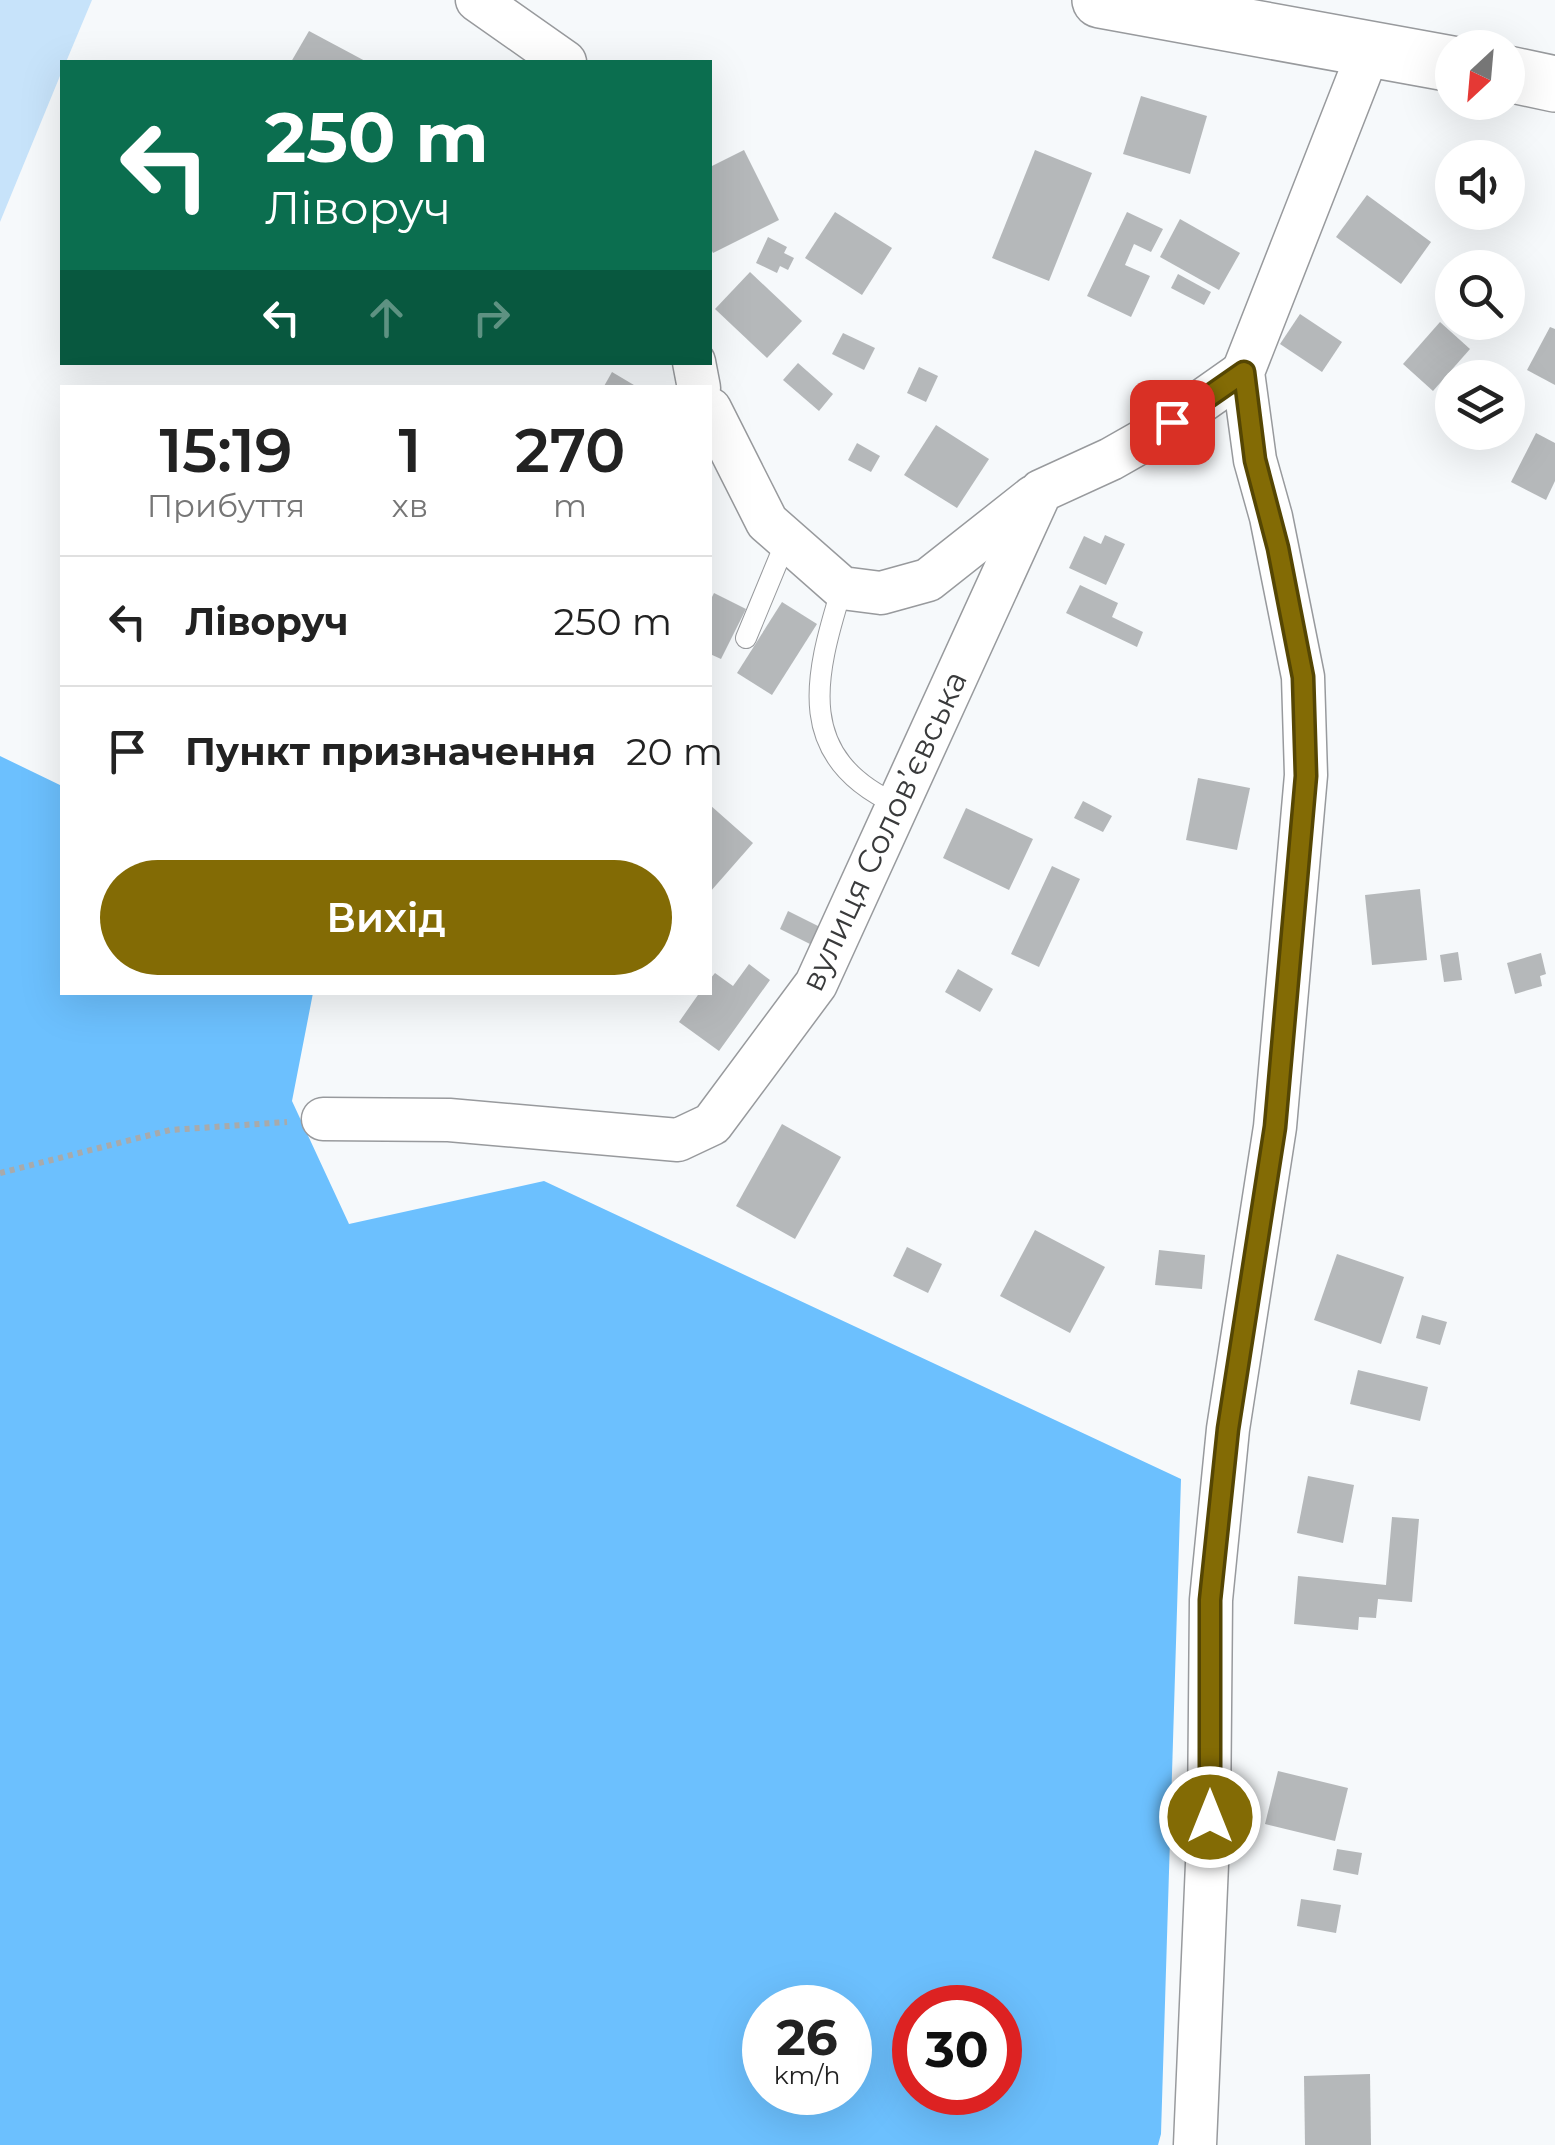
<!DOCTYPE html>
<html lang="uk">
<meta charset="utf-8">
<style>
:root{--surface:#fff;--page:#f6f6f6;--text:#222;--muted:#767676;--line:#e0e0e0;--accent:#836b05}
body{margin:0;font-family:Montserrat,sans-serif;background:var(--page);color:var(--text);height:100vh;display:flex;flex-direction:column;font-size:38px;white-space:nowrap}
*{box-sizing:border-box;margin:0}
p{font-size:32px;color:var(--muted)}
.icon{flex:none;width:55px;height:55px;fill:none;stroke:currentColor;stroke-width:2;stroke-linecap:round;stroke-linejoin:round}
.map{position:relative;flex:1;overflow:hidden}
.side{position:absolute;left:60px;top:385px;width:652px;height:610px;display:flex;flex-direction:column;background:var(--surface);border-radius:0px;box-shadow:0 10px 40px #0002}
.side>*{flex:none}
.guide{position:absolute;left:60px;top:60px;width:652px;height:305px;border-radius:0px;box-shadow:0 10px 40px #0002;background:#0b6e4f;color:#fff;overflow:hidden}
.needle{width:65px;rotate:206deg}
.controls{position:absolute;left:1435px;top:30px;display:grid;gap:20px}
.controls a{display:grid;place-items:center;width:90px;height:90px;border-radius:50%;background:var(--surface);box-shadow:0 10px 40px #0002;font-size:50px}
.speed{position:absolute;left:742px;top:1985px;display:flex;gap:20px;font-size:50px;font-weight:700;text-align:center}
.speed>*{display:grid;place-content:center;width:130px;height:130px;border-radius:50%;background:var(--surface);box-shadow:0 10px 40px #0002;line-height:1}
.speed small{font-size:25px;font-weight:400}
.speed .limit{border:15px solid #d22;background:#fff;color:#111}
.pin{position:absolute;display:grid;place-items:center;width:85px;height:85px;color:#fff;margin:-42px;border-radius:20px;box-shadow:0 5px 15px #0006}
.me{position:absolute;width:110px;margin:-55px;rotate:0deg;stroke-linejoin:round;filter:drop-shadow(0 0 8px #0008)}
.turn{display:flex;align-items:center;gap:35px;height:210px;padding:0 40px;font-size:45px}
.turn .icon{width:130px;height:130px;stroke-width:2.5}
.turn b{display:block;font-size:70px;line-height:85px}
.lanes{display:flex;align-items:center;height:95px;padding:0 40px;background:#0003;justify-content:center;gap:50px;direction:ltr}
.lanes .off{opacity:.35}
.eta{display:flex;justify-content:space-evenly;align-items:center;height:170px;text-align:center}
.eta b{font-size:60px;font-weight:600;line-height:70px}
.cta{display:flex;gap:20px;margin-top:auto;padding:20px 40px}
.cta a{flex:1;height:115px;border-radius:60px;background:var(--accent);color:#fff;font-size:40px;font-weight:600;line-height:115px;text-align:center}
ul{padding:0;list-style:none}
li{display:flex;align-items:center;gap:30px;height:130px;padding:0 40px;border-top:2px solid var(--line)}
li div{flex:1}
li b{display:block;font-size:38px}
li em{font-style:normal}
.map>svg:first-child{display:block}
.green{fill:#c7e3fa}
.forest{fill:#6cc0fe;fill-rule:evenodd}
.building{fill:#b5b8ba}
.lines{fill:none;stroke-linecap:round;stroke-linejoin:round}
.lane-casing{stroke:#989a9d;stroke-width:22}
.street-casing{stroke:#989a9d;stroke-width:45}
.primary-casing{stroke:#989a9d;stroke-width:58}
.path{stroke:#a8aaab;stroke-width:6;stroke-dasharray:5 5;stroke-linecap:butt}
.lane{stroke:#fff;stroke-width:20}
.street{stroke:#fff;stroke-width:42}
.primary{stroke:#fff;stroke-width:55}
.route-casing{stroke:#554603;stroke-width:25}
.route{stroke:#836b05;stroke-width:18}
.labels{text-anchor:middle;stroke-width:8;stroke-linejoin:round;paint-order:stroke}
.street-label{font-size:32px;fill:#393a3b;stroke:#fff}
</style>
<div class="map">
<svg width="1555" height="2145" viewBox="0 0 1555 2145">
<rect width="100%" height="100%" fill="#f6f9fb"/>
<path class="green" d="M0 0H92L66 62H62V71L0 222Z"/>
<path class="forest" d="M0 756 62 786V992L313 993 292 1101 349 1224 544 1181 1181 1479 1161 2134 1158 2145H0ZM765 2008H850V2092H765ZM915 2008H1000V2092H915Z"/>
<g class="building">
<path d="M309 31 367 62H291Z"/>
<path d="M1141 96 1207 116 1190 174 1123 154Z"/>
<path d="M744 150 779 220 713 253 710 247V167Z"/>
<path d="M1035 150 1092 173 1049 281 992 258Z"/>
<path d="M1367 195 1431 242 1401 284 1336 237Z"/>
<path d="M835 212 892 248 862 295 805 258Z"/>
<path d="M1127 212 1163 229 1151 252 1134 244 1125 265 1150 276 1131 317 1087 296Z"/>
<path d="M1180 219 1240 253 1219 290 1160 257Z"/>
<path d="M768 237 787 247 784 253 794 258 788 270 780 266 777 273 756 263Z"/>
<path d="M750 272 802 321 767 358 715 309Z"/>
<path d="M1178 274 1211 292 1204 305 1171 288Z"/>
<path d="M1300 314 1342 342 1322 372 1280 344Z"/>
<path d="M1440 322 1470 349 1433 391 1403 364Z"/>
<path d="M1550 327 1555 329V385L1527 370Z"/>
<path d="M843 333 875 348 864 370 832 354Z"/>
<path d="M798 363 833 394 819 411 783 380Z"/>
<path d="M919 367 938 376 926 402 907 393Z"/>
<path d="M612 372 639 388H603Z"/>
<path d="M936 425 989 459 957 508 904 475Z"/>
<path d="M1536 433 1555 443V481L1546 500 1511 482Z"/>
<path d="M857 443 880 456 871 472 848 460Z"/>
<path d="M1105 535 1125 544 1106 585 1069 568 1084 536 1101 544Z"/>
<path d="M1080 585 1118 603 1112 617 1143 632 1137 647 1066 613Z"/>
<path d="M714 593 746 609 721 659 710 654V601Z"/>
<path d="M782 602 817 624 772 695 737 673Z"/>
<path d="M1198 778 1250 788 1237 850 1186 840Z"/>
<path d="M1083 801 1112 816 1103 832 1074 818Z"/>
<path d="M710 805 753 843 710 892Z"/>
<path d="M966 808 1033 839 1009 890 943 858Z"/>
<path d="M1052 866 1080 879 1039 967 1011 954Z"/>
<path d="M1420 889 1427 960 1372 965 1365 895Z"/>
<path d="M788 911 820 927 812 945 780 929Z"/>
<path d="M1458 952 1462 980 1444 982 1440 955Z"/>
<path d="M1541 953 1546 974 1540 976 1542 986 1515 994 1507 963Z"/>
<path d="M749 964 770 980 719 1051 679 1022 700 992H710V979L715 973 733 986Z"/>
<path d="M958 969 993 989 980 1012 945 992Z"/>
<path d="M782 1124 841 1157 795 1239 736 1206Z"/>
<path d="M1035 1230 1105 1267 1070 1333 1000 1296Z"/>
<path d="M907 1247 942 1264 928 1293 893 1276Z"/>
<path d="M1159 1250 1205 1255 1202 1289 1155 1285Z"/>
<path d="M1337 1254 1404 1277 1381 1344 1314 1320Z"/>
<path d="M1422 1315 1447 1322 1440 1345 1416 1338Z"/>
<path d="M1358 1370 1428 1387 1420 1421 1350 1404Z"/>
<path d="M1308 1476 1354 1485 1343 1543 1297 1533Z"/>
<path d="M1392 1517 1419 1519 1412 1602 1378 1599 1376 1618 1359 1617 1358 1630 1294 1624 1298 1576 1386 1585Z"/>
<path d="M1278 1771 1348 1788 1335 1841 1265 1824Z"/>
<path d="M1337 1849 1362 1853 1358 1875 1333 1870Z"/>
<path d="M1301 1899 1341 1905 1336 1933 1297 1926Z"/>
<path d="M1370 2074 1371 2145H1305L1304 2076Z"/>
</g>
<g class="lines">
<defs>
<g id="lane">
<path d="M842 588C814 678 794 758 898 805"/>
<path d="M746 638 787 539"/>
</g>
<g id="street">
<path d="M477 0 565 62"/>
<path d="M694 362 699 388"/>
<path d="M710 409 767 522 842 588 881 593 928 580 1033 497"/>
<path d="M323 1119 449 1120 678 1140 712 1124 816 984 1041 491 1111 459 1155 434 1243 372"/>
<path d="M1195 2145 1209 1817 1211 1600 1228 1429 1275 1127 1306 775 1303 677 1271 517 1255 460 1243 372 1370 48"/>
</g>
<g id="primary">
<path d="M1100 0 1452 64"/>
<path d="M1508 74 1555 84"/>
</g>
</defs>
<use href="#lane" class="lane-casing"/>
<use href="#street" class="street-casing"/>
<use href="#primary" class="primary-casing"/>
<path class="path" d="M0 1173 170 1130 287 1122"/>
<use href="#lane" class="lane"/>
<use href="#street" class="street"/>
<use href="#primary" class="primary"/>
</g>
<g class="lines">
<defs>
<path id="route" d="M1172 422 1244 372 1255 460 1278 548 1303 677 1306 776 1275 1127 1228 1429 1210 1600V1817"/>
</defs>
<use href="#route" class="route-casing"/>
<use href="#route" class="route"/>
</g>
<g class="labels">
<g class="street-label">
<text transform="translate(884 831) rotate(-65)" y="11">вулиця Соловʼєвська</text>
</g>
</g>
</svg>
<div class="controls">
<a><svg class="needle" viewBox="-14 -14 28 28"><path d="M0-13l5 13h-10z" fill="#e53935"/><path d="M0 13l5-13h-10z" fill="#767676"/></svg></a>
<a><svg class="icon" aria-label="sound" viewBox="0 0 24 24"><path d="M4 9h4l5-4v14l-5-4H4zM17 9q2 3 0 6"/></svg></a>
<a><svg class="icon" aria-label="search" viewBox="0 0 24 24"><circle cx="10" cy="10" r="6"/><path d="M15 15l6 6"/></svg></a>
<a><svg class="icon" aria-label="layers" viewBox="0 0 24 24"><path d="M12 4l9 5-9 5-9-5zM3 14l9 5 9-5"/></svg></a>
</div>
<div class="speed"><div>26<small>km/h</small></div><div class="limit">30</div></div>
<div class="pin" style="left:1172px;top:422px;background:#d93025"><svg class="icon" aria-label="arrive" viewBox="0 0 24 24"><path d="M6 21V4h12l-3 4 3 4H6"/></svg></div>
<svg class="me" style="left:1210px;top:1817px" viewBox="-20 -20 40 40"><circle r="17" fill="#836b05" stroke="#fff" stroke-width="3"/><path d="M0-11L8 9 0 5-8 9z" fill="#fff"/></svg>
<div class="guide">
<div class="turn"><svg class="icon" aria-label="left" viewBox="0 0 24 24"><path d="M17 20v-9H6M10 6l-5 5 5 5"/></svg><div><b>250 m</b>Ліворуч</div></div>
<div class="lanes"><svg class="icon" aria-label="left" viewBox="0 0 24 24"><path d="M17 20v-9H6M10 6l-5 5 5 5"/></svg><svg class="icon off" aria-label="ahead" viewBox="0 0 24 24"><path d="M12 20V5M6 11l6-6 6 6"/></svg><svg class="icon off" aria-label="right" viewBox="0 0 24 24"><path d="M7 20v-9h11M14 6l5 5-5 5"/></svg></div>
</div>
<section class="side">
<div class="eta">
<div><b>15:19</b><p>Прибуття</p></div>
<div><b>1</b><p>хв</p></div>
<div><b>270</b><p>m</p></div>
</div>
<ul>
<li><svg class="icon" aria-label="left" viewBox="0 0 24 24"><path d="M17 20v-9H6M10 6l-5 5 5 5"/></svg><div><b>Ліворуч</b></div><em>250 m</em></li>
<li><svg class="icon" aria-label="arrive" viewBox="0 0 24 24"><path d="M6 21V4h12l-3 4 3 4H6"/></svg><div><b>Пункт призначення</b></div><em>20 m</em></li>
</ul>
<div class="cta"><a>Вихід</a></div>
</section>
</div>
